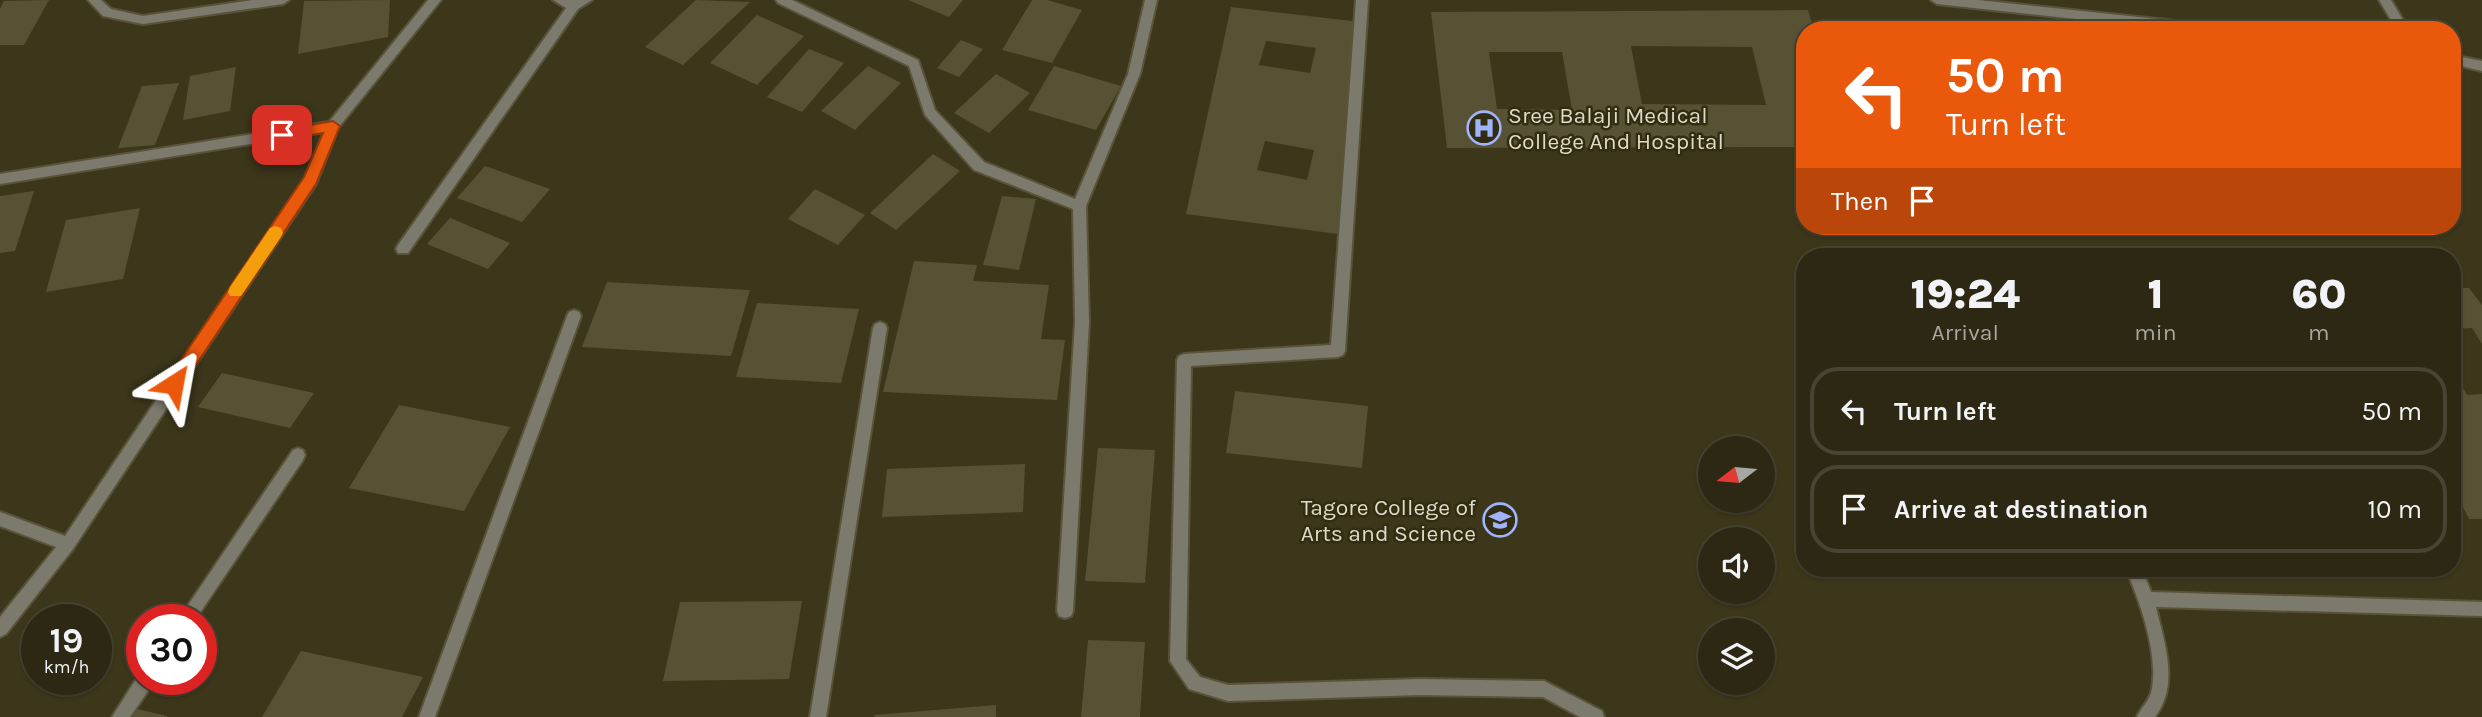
<!DOCTYPE html>
<style>
:root{--surface:#2d2814;--page:#35301d;--text:#f1f3f6;--muted:#a7a6a0;--line:#484434}
body{margin:0;font-family:Karla,sans-serif;background:var(--page);color:var(--text);height:100vh;display:flex;flex-direction:column;font-size:26px;white-space:nowrap}
*{box-sizing:border-box;margin:0}
p{font-size:23px;color:var(--muted)}
.icon{flex:none;width:38px;height:38px;fill:none;stroke:currentColor;stroke-width:2;stroke-linecap:round;stroke-linejoin:round}
.map{position:relative;flex:1;overflow:hidden}
.side{position:absolute;left:1796px;top:248px;width:665px;height:329px;display:flex;flex-direction:column;background:var(--surface);border-radius:28px;box-shadow:0 2px 5px #0004,0 0 0 2px var(--line)}
.side>*{flex:none}
.banner{position:absolute;left:1796px;top:21px;width:665px;height:214px;border-radius:28px;box-shadow:0 2px 5px #0004,0 0 0 2px var(--line);background:#ea580c;color:#fff;overflow:hidden}
.needle{width:46px;rotate:254deg}
.fabs{position:absolute;left:1698px;top:436px;display:grid;gap:14px}
.fabs a{display:grid;place-items:center;width:77px;height:77px;border-radius:50%;background:var(--surface);box-shadow:0 2px 5px #0004,0 0 0 2px var(--line);font-size:35px}
.speed{position:absolute;left:21px;top:604px;display:flex;gap:14px;font-size:35px;font-weight:700;text-align:center}
.speed>*{display:grid;place-content:center;width:91px;height:91px;border-radius:50%;background:var(--surface);box-shadow:0 2px 5px #0004,0 0 0 2px var(--line);line-height:1}
.speed small{font-size:18px;font-weight:400}
.speed .limit{border:10px solid #d22;background:#fff;color:#111}
.pin{position:absolute;display:grid;place-items:center;width:60px;height:60px;color:#fff;margin:-30px;border-radius:14px;box-shadow:0 4px 10px #0006}
.me{position:absolute;width:77px;margin:-38px;rotate:34deg;stroke-linejoin:round;filter:drop-shadow(0 0 5px #0008)}
.turn{display:flex;align-items:center;gap:24px;height:147px;padding:0 35px;font-size:32px}
.turn .icon{width:91px;height:91px;stroke-width:2.5}
.turn b{display:block;font-size:49px;line-height:60px}
.then{display:flex;align-items:center;height:66px;padding:0 35px;background:#0003;gap:14px;font-size:26px}
.eta{display:flex;justify-content:space-evenly;align-items:center;height:119px;text-align:center}
.eta b{font-size:42px;font-weight:800;line-height:49px}
ul{padding:0;list-style:none}
li{display:flex;align-items:center;gap:21px;height:88px;margin:0 14px 10px;padding:0 21px;border:4px solid var(--line);border-radius:28px}
li div{flex:1}
li b{display:block;font-size:26px}
li em{font-style:normal}
.map>svg:first-child{display:block}
.building{fill:#585235;fill-rule:evenodd}
.lines{fill:none;stroke-linecap:round;stroke-linejoin:round}
.lane-casing{stroke:#595339;stroke-width:4}
.street-casing{stroke:#595339;stroke-width:4}
.lane{fill:#7c7a6d;fill-rule:evenodd}
.street{fill:#7c7a6d;fill-rule:evenodd}
.route{fill:#ea580c;stroke:#983908;stroke-width:2}
.slow{fill:#f59e0b}
.labels{text-anchor:middle;stroke-width:5;stroke-linejoin:round;paint-order:stroke}
.poi-label{font-size:23px;fill:#dcd9c8;stroke:#322c10;text-anchor:start}
</style>
<div class="map">
<svg width="2482" height="717" viewBox="0 0 2482 717">
<rect width="100%" height="100%" fill="#3c361a"/>
<g class="building">
<path d="M49 0 24 45H0V9L4 1Z"/>
<path d="M390 0 388 37 298 54 304 1Z"/>
<path d="M696 0 750 2 683 65 645 47Z"/>
<path d="M908 0H963L949 17Z"/>
<path d="M1032 0H1047L1082 10 1052 63 1002 50Z"/>
<path d="M1231 7 1369 23 1338 234 1186 214ZM1266 41 1316 48 1310 73 1259 65ZM1265 141 1314 150 1307 180 1257 170Z"/>
<path d="M1808 10 1814 30H1804V147L1447 148 1431 12ZM1631 46 1752 47 1766 105 1642 104ZM1489 52H1562L1572 110 1497 109Z"/>
<path d="M757 15 804 36 757 85 710 63Z"/>
<path d="M961 40 983 49 959 77 937 68Z"/>
<path d="M809 49 844 63 802 112 767 97Z"/>
<path d="M868 66 901 83 855 130 821 111Z"/>
<path d="M1054 66 1121 86 1096 130 1028 110Z"/>
<path d="M236 67 230 111 183 120 190 76Z"/>
<path d="M996 74 1030 93 989 133 954 113Z"/>
<path d="M179 83 155 145 118 148 142 86Z"/>
<path d="M933 154 960 171 896 230 870 213Z"/>
<path d="M485 166 550 189 522 222 457 198Z"/>
<path d="M815 189 865 215 838 245 788 219Z"/>
<path d="M34 191 15 251 0 253V196Z"/>
<path d="M1002 196 1036 199 1019 270 983 265Z"/>
<path d="M140 208 123 279 46 292 66 220Z"/>
<path d="M450 218 510 243 488 269 427 244Z"/>
<path d="M914 261 977 265 973 281 1049 285 1041 339 1065 340 1057 400 883 392Z"/>
<path d="M607 282 750 290 731 356 582 347Z"/>
<path d="M2452 288H2469L2482 305V344L2472 328 2452 329Z"/>
<path d="M757 303 859 309 841 383 736 377Z"/>
<path d="M2452 368 2467 395 2482 394V519H2469L2452 485Z"/>
<path d="M222 373 314 393 290 428 198 407Z"/>
<path d="M1235 391 1368 406 1362 468 1226 453Z"/>
<path d="M399 405 510 427 464 511 349 488Z"/>
<path d="M1098 448 1155 450 1145 583 1085 581Z"/>
<path d="M1025 464 1023 512 882 517 887 469Z"/>
<path d="M802 601 789 679 663 681 680 602Z"/>
<path d="M1088 640 1145 642 1140 717H1081Z"/>
<path d="M301 651 423 677 402 717H262Z"/>
<path d="M996 705V717H875L874 715Z"/>
<path d="M133 708 167 716V717H128Z"/>
</g>
<g class="lines">
<defs>
<g id="lane">
<path d="M1356 0H1368L1345 351 1343 355 1338 357 1191 366 1186 659 1200 677 1228 685 1420 679 1544 681 1602 711 1604 717H1580L1543 697 1420 695 1228 701 1189 689 1170 661 1177 360 1179 356 1184 354 1331 345Z"/>
<path d="M1931 0H1978L2224 26 2230 30H2180L1937 4Z"/>
<path d="M2379 0H2391L2409 30H2397Z"/>
<path d="M2452 55 2482 61V71L2452 64Z"/>
<path d="M2126 569H2142L2151 592 2482 602V616L2156 607C2164 642 2180 684 2155 717H2137C2141 708 2148 702 2151 693 2160 657 2140 602 2126 569Z"/>
</g>
<g id="street">
<path d="M88 0H101L111 9 143 16 253 0H289L283 4 143 24 103 16Z"/>
<path d="M428 0H441L338 128 316 184 73 549 6 634 0 637V617L56 547 0 526V512L65 536 305 178 324 132 0 184V174L329 122Z"/>
<path d="M553 0H592L578 9 408 253H398L396 249 398 245 566 8Z"/>
<path d="M776 0H792L918 60 935 110 984 162 1075 199 1128 74 1145 0H1157L1140 74 1086 206 1089 322 1073 611 1071 616 1065 618 1059 616 1057 611 1075 322 1073 209 974 170 925 115 909 66 778 3Z"/>
<path d="M574 310 579 312 581 316 435 717H419L567 316 569 312Z"/>
<path d="M880 322 885 324 887 328 826 717H810L873 328 875 324Z"/>
<path d="M298 448 303 450 305 455 303 460 195 620H178L293 450Z"/>
<path d="M140 673 142 679H154L152 685 130 717H112Z"/>
</g>
</defs>
<use href="#lane" class="lane-casing"/>
<use href="#street" class="street-casing"/>
<use href="#lane" class="lane"/>
<use href="#street" class="street"/>
</g>
<path class="route" d="M333 121 340 126 316 184 180 389H168L166 384 168 379 304 177 323 133 282 140 274 135 277 131Z"/>
<path class="slow" d="M275 226 281 228 283 233 281 237 241 296H230L228 292 230 287 270 228Z"/>
<defs>
<symbol id="hospital-ring" viewBox="-11 -11 22 22"><circle r="9.5" fill="#322c10" stroke="#a0b3fd" stroke-width="1.5"/><path d="M-5-5h3v3.5h4V-5h3V5h-3V1.5h-4V5h-3Z" fill="#a0b3fd"/></symbol>
<symbol id="university-ring" viewBox="-11 -11 22 22"><circle r="9.5" fill="#322c10" stroke="#a0b3fd" stroke-width="1.5"/><path d="M0-5L7-2L0 1L-7-2ZM-4 1L0 2.5L4 1V4Q0 6-4 4Z" fill="#a0b3fd"/></symbol>
</defs>
<g fill-rule="evenodd">
<use href="#hospital-ring" x="1465" y="109" width="38" height="38"/>
<use href="#university-ring" x="1481" y="501" width="38" height="38"/>
</g>
<g class="labels">
<g class="poi-label">
<text x="1508" y="123">Sree Balaji Medical<tspan x="1508" dy="26">College And Hospital</tspan></text>
<text x="1476" y="515" text-anchor="end">Tagore College of<tspan x="1476" dy="26">Arts and Science</tspan></text>
</g>
</g>
</svg>
<div class="fabs">
<a><svg class="needle" viewBox="-14 -14 28 28"><path d="M0-13l5 13h-10z" fill="#e53935"/><path d="M0 13l5-13h-10z" fill="#a7a6a0"/></svg></a>
<a><svg class="icon" aria-label="sound" viewBox="0 0 24 24"><path d="M4 9h4l5-4v14l-5-4H4zM17 9q2 3 0 6"/></svg></a>
<a><svg class="icon" aria-label="layers" viewBox="0 0 24 24"><path d="M12 4l9 5-9 5-9-5zM3 14l9 5 9-5"/></svg></a>
</div>
<div class="speed"><div>19<small>km/h</small></div><div class="limit">30</div></div>
<div class="pin" style="left:282px;top:135px;background:#d93025"><svg class="icon" aria-label="arrive" viewBox="0 0 24 24"><path d="M6 21V4h12l-3 4 3 4H6"/></svg></div>
<svg class="me" style="left:174px;top:384px" viewBox="-20 -20 40 40"><path d="M0-17L14 15 0 8-14 15z" fill="#ea580c" stroke="#fff" stroke-width="4"/></svg>
<div class="banner">
<div class="turn"><svg class="icon" aria-label="left" viewBox="0 0 24 24"><path d="M17 20v-9H6M10 6l-5 5 5 5"/></svg><div><b>50 m</b>Turn left</div></div>
<div class="then">Then<svg class="icon" aria-label="arrive" viewBox="0 0 24 24"><path d="M6 21V4h12l-3 4 3 4H6"/></svg></div>
</div>
<section class="side">
<div class="eta">
<div><b>19:24</b><p>Arrival</p></div>
<div><b>1</b><p>min</p></div>
<div><b>60</b><p>m</p></div>
</div>
<ul>
<li><svg class="icon" aria-label="left" viewBox="0 0 24 24"><path d="M17 20v-9H6M10 6l-5 5 5 5"/></svg><div><b>Turn left</b></div><em>50 m</em></li>
<li><svg class="icon" aria-label="arrive" viewBox="0 0 24 24"><path d="M6 21V4h12l-3 4 3 4H6"/></svg><div><b>Arrive at destination</b></div><em>10 m</em></li>
</ul>
</section>
</div>
